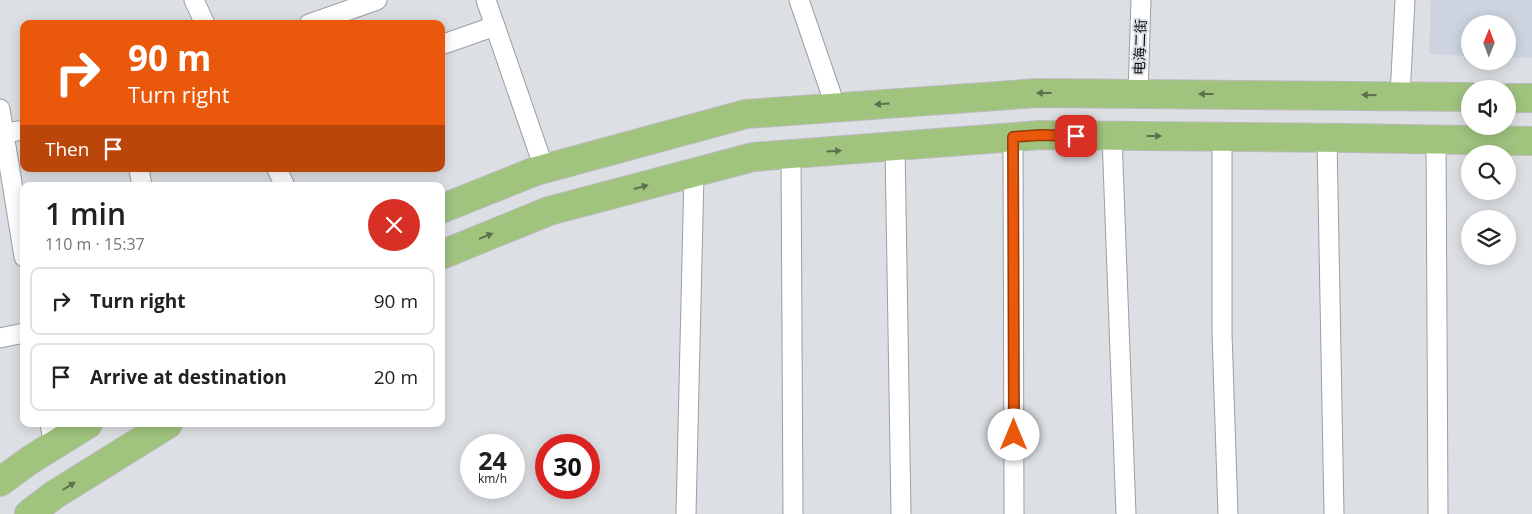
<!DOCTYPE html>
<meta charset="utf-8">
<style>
:root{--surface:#fff;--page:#f6f6f6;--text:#222;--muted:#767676;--line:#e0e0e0}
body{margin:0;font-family:"Open Sans","Noto Sans SC",sans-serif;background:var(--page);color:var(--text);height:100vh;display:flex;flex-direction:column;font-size:19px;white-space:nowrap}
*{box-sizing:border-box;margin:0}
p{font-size:16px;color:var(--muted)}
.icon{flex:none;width:28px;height:28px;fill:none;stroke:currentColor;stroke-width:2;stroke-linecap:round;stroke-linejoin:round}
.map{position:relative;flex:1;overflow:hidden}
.sheet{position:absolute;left:20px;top:182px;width:425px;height:245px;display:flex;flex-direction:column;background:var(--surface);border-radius:10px;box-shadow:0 2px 12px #0003}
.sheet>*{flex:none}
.hud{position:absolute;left:20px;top:20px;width:425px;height:152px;border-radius:10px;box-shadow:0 2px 12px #0003;background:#ea580c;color:#fff;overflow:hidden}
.needle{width:32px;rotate:1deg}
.buttons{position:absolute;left:1461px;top:15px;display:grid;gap:10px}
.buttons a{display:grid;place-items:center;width:55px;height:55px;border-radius:50%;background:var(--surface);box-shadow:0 2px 12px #0003;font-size:25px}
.speed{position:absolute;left:460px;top:434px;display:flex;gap:10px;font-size:25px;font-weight:700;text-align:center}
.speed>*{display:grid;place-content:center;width:65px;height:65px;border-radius:50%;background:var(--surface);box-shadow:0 2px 12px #0003;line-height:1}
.speed small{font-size:12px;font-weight:400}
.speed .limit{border:8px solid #d22;background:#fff;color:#111}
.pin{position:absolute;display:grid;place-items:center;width:42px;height:42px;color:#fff;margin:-21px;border-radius:10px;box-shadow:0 2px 8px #0006}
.me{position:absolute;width:55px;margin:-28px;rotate:0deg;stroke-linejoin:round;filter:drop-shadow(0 0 4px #0008)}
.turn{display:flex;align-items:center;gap:18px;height:105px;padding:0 25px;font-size:22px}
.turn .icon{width:65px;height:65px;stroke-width:2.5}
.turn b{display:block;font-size:35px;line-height:42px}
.then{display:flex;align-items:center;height:48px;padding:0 25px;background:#0003;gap:10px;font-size:19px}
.round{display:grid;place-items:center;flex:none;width:52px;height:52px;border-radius:26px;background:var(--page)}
.summary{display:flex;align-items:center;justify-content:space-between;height:85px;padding:0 25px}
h1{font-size:30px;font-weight:600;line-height:38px}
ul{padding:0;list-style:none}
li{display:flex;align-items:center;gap:15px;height:68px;margin:0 10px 8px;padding:0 15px;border:2px solid var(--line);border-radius:10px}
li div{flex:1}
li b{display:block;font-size:19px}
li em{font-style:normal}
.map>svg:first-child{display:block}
.built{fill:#cdd4df}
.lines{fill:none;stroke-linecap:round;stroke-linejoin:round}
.minor-casing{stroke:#9b9ea2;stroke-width:21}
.trunk-casing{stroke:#bbbbbc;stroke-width:30}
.minor{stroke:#fff;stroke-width:19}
.trunk{stroke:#a0c37e;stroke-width:28}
.oneway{fill:#5d714c}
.route-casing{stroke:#983908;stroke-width:12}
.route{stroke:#ea580c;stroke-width:9}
.labels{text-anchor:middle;stroke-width:4;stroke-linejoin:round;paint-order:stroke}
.street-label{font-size:14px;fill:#0b0c0e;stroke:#dcdfe3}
</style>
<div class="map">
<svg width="1532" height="514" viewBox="0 0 1532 514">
<rect width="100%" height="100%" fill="#dcdfe3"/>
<path class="built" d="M1431 0H1532V58L1508 57V24H1470V56L1429 54Z"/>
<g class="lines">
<defs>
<g id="minor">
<path d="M194 0 205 24"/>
<path d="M486 0 544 168"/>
<path d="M799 0 836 108"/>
<path d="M309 24 377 0"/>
<path d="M441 45 495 26"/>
<path d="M1138 93 1141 0"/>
<path d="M1400 96 1405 0"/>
<path d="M0 109 24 257"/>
<path d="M0 134 24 130"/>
<path d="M1112 136 1126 514"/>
<path d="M1013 137 1014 514"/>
<path d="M1222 137V333L1228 514"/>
<path d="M1327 138 1334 514"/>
<path d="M1436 139 1438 514"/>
<path d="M895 146 901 514"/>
<path d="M791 154 793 514"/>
<path d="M139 169 142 186"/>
<path d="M277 169 285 186"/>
<path d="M0 338 24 333"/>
<path d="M50 424 54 445"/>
<path d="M686 514 694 174"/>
</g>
<g id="trunk">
<path d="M1508 98H1532"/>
<path d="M441 209 536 171 746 114 1038 93 1470 97"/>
<path d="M441 255 549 211 753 157 1040 135 1347 138 1532 141"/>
<path d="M0 482 30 460 88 424"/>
<path d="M29 514 54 495 168 424"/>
</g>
</defs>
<use href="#minor" class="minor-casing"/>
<use href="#trunk" class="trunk-casing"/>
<use href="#minor" class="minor"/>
<use href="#trunk" class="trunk"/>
</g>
<defs><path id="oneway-solid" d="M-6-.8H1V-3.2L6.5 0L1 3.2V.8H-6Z" transform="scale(1.25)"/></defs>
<g class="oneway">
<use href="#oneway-solid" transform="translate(1044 93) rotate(180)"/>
<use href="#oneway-solid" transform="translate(1206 94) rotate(-180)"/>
<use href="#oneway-solid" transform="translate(1369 95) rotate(-179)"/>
<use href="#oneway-solid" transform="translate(882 104) rotate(176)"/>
<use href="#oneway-solid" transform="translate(1154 136)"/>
<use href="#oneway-solid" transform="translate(834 151) rotate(-4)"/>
<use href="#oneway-solid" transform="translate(641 187) rotate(-15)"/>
<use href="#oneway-solid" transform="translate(486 236) rotate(-22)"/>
<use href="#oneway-solid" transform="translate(69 486) rotate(-32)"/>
</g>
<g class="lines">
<defs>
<path id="route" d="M1014 435 1013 137 1040 135 1076 136"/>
</defs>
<use href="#route" class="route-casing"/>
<use href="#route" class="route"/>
</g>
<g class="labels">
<g class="street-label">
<text transform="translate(1140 47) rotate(-88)" y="5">电海二街</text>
</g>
</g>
</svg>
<div class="buttons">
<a><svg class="needle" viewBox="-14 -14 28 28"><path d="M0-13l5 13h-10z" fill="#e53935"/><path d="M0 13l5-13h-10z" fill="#767676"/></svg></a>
<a><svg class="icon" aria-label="sound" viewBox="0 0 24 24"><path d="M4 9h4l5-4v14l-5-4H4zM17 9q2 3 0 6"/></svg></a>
<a><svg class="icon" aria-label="search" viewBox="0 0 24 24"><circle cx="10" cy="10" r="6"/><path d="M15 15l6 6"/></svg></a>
<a><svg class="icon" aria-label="layers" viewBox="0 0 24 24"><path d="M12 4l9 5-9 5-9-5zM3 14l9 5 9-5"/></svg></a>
</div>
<div class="speed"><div>24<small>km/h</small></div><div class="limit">30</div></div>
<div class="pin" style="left:1076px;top:136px;background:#d93025"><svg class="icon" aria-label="arrive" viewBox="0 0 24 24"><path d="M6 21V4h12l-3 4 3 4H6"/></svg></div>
<svg class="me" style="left:1014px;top:435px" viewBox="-20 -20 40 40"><circle r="19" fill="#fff"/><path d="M0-13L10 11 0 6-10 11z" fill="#ea580c"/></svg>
<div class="hud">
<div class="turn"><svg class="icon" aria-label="right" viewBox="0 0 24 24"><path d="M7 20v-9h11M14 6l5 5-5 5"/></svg><div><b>90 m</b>Turn right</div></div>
<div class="then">Then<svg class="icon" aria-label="arrive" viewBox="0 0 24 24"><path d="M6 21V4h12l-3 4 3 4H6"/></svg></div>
</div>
<section class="sheet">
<div class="summary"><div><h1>1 min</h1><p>110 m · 15:37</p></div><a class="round" style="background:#d93025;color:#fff"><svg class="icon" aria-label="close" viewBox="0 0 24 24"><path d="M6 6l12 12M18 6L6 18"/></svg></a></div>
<ul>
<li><svg class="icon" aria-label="right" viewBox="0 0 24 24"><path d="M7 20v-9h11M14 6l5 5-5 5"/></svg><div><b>Turn right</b></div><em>90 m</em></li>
<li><svg class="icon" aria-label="arrive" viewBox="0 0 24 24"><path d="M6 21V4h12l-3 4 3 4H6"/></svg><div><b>Arrive at destination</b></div><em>20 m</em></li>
</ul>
</section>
</div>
